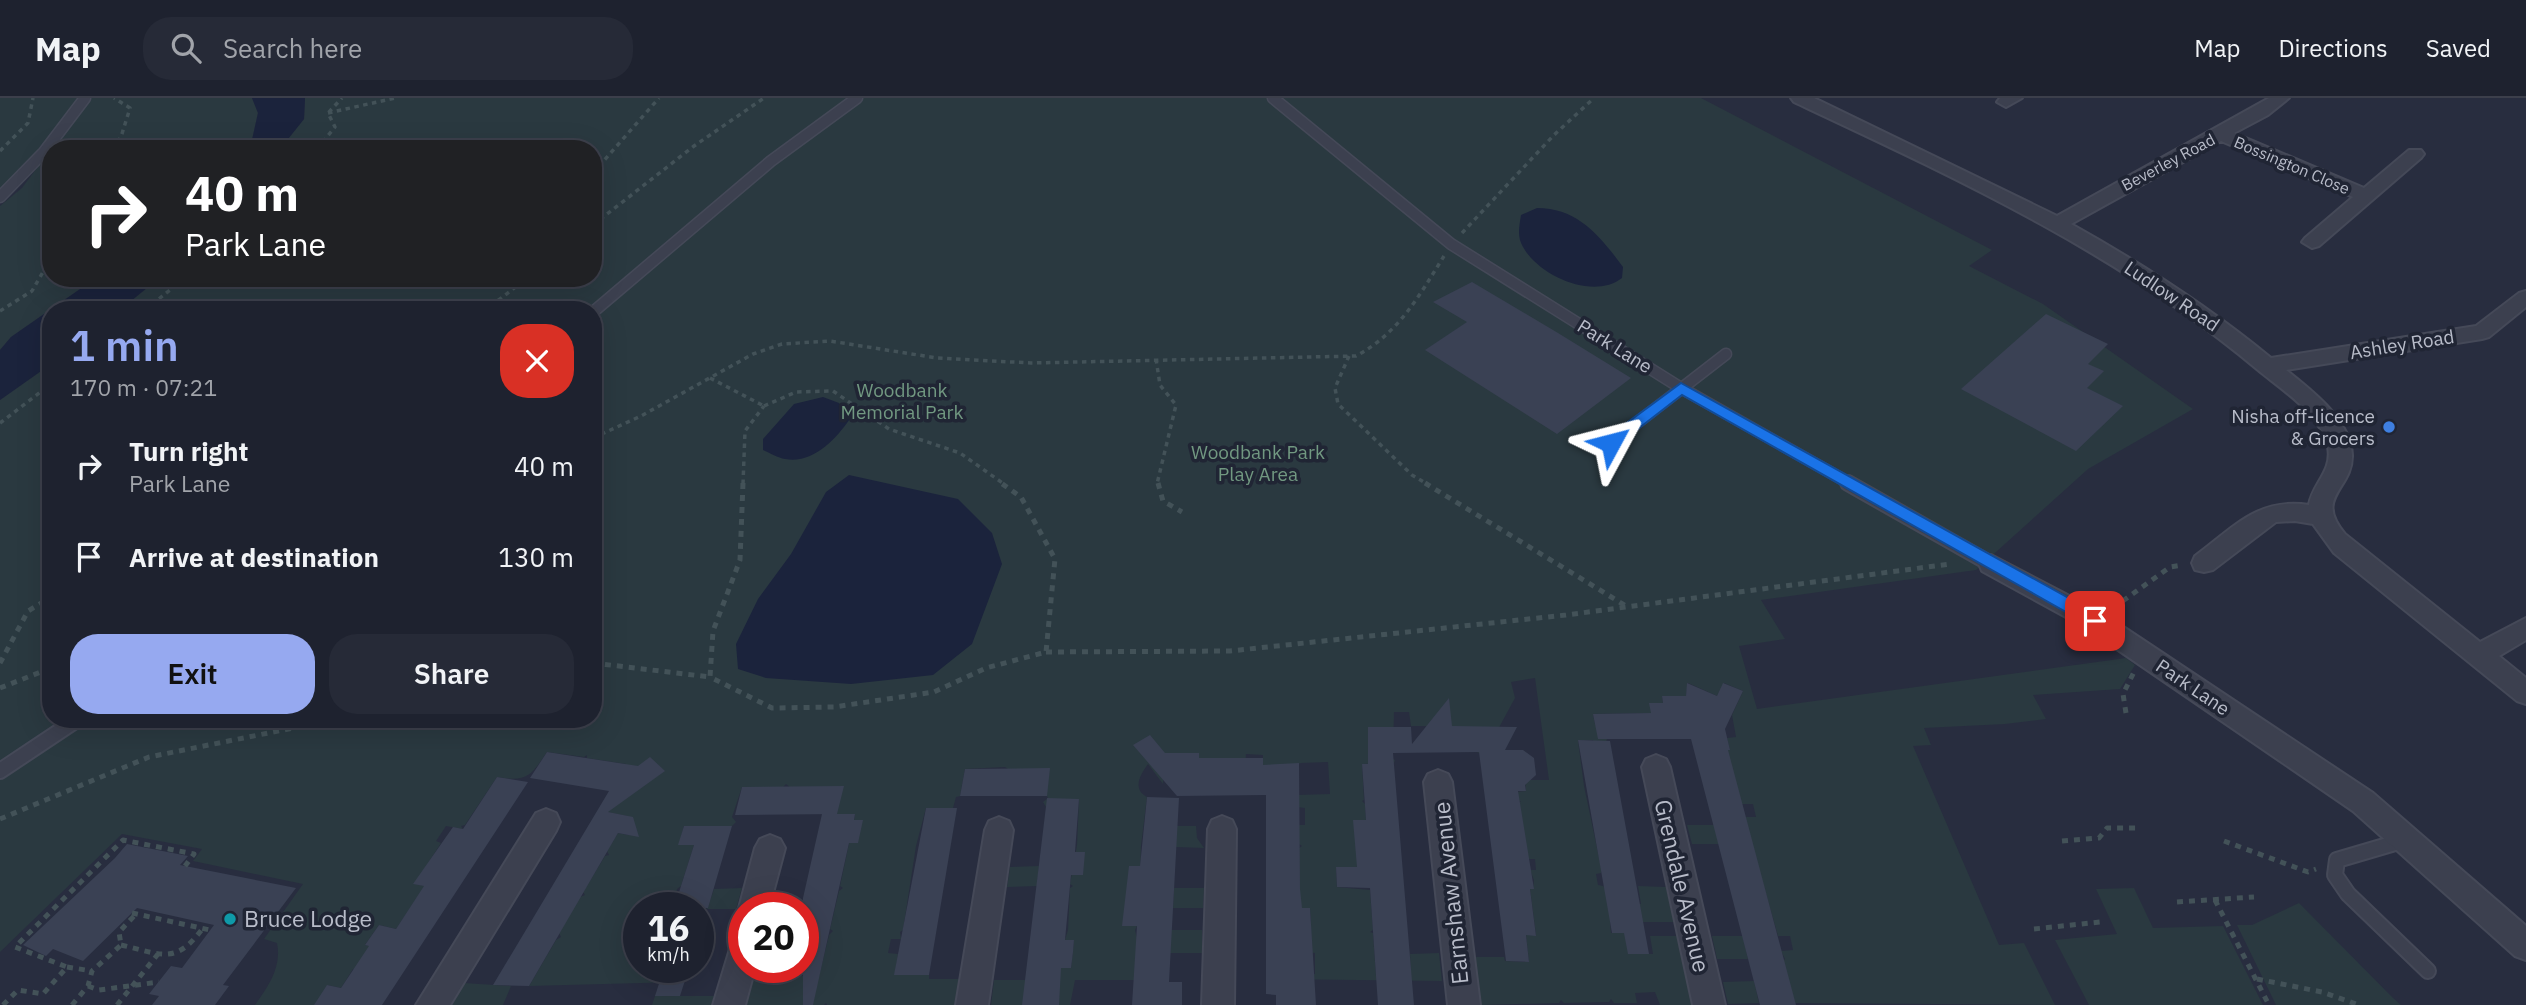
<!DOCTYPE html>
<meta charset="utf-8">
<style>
:root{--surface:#1e222f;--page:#262a37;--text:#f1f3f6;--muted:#a1a4aa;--line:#3c3f4b;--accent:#96a9f0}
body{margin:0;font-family:"IBM Plex Sans",sans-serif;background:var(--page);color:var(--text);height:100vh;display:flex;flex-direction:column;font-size:26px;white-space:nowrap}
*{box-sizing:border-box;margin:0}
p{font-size:23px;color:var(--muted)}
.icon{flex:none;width:38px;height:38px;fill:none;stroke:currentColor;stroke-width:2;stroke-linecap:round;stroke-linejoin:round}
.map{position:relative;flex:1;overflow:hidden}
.sheet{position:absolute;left:42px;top:203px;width:560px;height:427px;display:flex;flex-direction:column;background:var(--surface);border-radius:28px;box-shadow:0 7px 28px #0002,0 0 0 2px var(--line)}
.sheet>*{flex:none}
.top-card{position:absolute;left:42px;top:42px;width:560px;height:147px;border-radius:28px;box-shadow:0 7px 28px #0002,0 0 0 2px var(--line);background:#202124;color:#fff;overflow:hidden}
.speed{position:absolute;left:623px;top:794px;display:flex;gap:14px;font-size:35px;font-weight:700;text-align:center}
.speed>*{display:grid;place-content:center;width:91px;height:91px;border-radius:50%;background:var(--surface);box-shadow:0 7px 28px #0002,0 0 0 2px var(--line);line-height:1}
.speed small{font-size:18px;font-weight:400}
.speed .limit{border:10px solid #d22;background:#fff;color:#111}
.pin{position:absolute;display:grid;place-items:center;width:60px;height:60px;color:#fff;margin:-30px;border-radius:14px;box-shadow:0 4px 10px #0006}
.me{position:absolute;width:77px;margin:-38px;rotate:52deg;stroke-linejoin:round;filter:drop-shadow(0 0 5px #0008)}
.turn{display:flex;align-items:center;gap:24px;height:147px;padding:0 28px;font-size:32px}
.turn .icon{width:91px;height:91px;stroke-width:2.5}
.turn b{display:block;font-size:49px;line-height:60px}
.round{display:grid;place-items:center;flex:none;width:74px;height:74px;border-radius:28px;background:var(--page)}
.head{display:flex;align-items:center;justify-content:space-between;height:119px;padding:0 28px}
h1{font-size:42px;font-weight:600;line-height:52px;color:var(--accent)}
.action{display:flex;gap:14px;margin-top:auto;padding:14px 28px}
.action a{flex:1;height:80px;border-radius:28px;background:var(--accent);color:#111;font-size:28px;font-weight:600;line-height:80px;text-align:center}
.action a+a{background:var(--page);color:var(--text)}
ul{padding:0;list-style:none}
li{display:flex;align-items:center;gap:21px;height:91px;padding:0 28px}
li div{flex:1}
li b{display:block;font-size:26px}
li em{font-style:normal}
header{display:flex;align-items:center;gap:42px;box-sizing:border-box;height:98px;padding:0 35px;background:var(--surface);border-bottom:2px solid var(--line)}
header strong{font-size:33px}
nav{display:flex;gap:38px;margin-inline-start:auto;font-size:24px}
.search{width:490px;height:63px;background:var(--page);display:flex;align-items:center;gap:18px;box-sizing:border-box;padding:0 24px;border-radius:28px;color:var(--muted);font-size:26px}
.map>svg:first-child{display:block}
.green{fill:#2a3940}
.water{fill:#1b233c}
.building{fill:#3a4154}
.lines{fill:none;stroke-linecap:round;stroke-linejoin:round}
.lane-far1-casing{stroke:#454958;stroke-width:13}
.lane-casing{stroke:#454958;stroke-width:18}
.street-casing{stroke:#454958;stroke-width:4}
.path-far1{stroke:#435258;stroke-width:3.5;stroke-dasharray:4.5 4.5;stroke-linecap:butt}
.path{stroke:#435258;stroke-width:5;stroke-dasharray:6 6;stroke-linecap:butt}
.lane-far1{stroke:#3c404f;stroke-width:10}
.lane{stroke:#3c404f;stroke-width:14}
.street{fill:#3c404f;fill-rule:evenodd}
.route{fill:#1a73e8;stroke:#114b97;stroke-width:2}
.shop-dot{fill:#3f7fe0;stroke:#202534;stroke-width:2.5}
.culture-dot{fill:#0f9aa8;stroke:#202534;stroke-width:2.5}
.labels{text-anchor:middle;stroke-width:7;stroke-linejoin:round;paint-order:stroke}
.far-street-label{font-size:16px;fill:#b8bcc9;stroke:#202534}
.street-label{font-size:19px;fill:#b8bcc9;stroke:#202534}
.park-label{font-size:19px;fill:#719881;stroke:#202534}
.poi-label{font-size:19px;fill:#b8bcc9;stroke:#202534;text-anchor:end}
.near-street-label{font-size:23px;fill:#b8bcc9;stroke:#202534}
.near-poi-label{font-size:23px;fill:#b8bcc9;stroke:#202534;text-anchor:start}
</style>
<header>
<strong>Map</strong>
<div class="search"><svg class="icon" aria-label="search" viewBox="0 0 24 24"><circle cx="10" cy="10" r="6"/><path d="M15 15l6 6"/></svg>Search here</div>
<nav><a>Map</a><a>Directions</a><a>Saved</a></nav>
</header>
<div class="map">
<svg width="2526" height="907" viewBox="0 0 2526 907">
<rect width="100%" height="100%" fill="#282d3f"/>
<g class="green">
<path d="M0 0H81L35 58 0 93Z"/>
<path d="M89 0H252L258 15 250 51H51Z"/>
<path d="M305 0H1701L1992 152 1969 168 2043 206 2193 311 2088 371 1976 472 1761 502 1785 541 1739 548 1757 611 2126 560 2135 567 2120 591 2033 597 2046 621 2005 626 1924 630 1931 647 1913 648 1999 847 2024 845 2055 907 1795 905 1783 863 1785 861 1781 853 1793 852 1790 838H1778L1744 719H1756L1753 706H1741L1726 652H1730L1727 640 1736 639 1732 617 1743 593 1724 585 1717 598 1688 585 1685 604 1681 598H1662L1663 605 1651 615 1593 616 1595 626 1607 641 1606 644 1611 651H1594L1593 642 1578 643 1584 688 1601 769V775L1596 776 1598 787C1615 789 1623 807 1641 806L1638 788 1666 789 1674 824H1610L1611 835H1633L1628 856H1653L1650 838H1677L1692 907H1660L1655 894 1635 895 1637 905H1614L1611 901 1609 904 1564 905 1561 902 1559 905 1481 907 1475 859H1504L1505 863 1529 864 1526 837H1536L1530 791H1533L1534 782 1530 772H1536L1535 761H1526L1518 706 1521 703H1517L1516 694 1526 693 1525 682H1549L1535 580 1511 584 1515 600 1496 635 1479 655 1430 628H1411L1409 614H1394L1393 655 1391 660 1395 662 1394 665 1362 666 1364 702 1362 703 1365 706 1369 769H1336L1337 789 1370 792 1373 832 1370 834 1373 835 1376 877H1411L1410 856 1439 855 1442 883 1266 881V876H1315V855L1301 854 1311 824 1310 811 1300 810 1299 750 1302 748 1299 746 1298 727H1305V710L1297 709V697L1330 696 1328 664 1301 665 1281 672 1263 670V657L1246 656 1245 671H1199V655H1181L1180 671H1164L1163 686 1148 666C1140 677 1132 691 1147 699L1141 748 1140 788 1122 828H1137L1135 832 1146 882H1075L1070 907H991L994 882H1026L1061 870H1071L1074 842H1065L1068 832 1070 790 1073 788 1070 786 1077 747 1079 701H1063L1046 709 1043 704 1048 700 1047 698 1005 669 965 671 960 698 956 699 953 710H926L916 748 903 832 900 834 901 841H891L888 855 898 856 895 877H929V881H960L956 907H827L826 905 824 907H746L752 883 782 882 783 878H819L829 837 833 833 830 831 839 793 843 790 840 788 855 717 823 716 786 686 783 689H742L732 719 736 724 732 728H684L679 747H694L681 788 677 791 674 810H639V870H655L653 877H682L680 884 529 888 556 842 561 839 559 835 580 799 585 797 583 794 605 758 609 757 607 753 618 735 628 737 633 734 627 718 607 714 664 673 620 681 626 666 587 660V657L584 659 547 654C531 678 527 684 497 679L465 727 461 728 463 731 446 728 436 743 441 745 415 786 425 788 396 831 379 827 365 847 383 851 401 877 400 880 353 871 341 890 327 887 332 907H255C269 888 282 868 277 845L264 841 303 786 193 763 202 751 122 736 0 854V302L51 266V621H593V212H120L159 180H593V51H280L304 21Z"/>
<path d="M51 51V180H96L11 239 0 252V108L22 90Z"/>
<path d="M1687 727H1714L1719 746H1692Z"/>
<path d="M1177 728H1196L1197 740 1204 750 1175 749Z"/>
<path d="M1039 768 1037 788 1007 789 1010 769Z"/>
<path d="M742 790 736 811H707L714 791Z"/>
<path d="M1174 790H1204L1203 810H1173Z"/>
<path d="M2134 790 2153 830 2223 828 2263 907H2089L2055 842 2117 836 2096 791Z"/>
<path d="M2299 805 2393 900 2401 907H2276L2237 827H2252Z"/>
<path d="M1171 832H1202V855H1170Z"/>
<path d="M1712 838H1743L1748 861H1717Z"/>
<path d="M1754 883 1759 905 1728 906 1723 884Z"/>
<path d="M464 885 511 888 503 907H450Z"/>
<path d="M655 898H714L711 907H652Z"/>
</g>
<g class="water">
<path d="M252 0H305L304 21 280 51H250L258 15Z"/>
<path d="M1537 110C1578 110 1600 138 1623 169L1622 180C1594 202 1540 179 1523 149 1517 139 1519 129 1521 117Z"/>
<path d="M96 180H159L120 212H51V266L0 302V252L11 239Z"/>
<path d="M823 299 839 305 850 321C835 342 813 366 785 361 778 360 770 355 763 352V341L794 306Z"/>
<path d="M849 377 958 401 992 435 1002 466 972 546 933 577 851 586 766 580 738 571 736 546 758 501 791 456 826 394Z"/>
</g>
<g class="building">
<path d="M1472 184 1558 235 1631 280 1557 336 1425 252 1467 224 1433 204Z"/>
<path d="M2046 216 2108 246 2088 266 2104 273 2087 290 2123 308 2076 353 1961 291Z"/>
<path d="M1687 585 1717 598 1723 585 1743 593 1725 631 1730 652H1728L1796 907H1760L1691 641H1598L1593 616 1651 615 1649 605H1663L1662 598H1686Z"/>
<path d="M1449 600 1452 628 1517 629 1505 652H1523L1534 660 1536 677 1525 687 1526 693H1518L1534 791H1530L1536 838 1526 837 1529 864 1506 863 1479 654 1393 655 1414 907H1378L1370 790 1337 789 1336 769H1357L1353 722H1366L1362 666H1368V629H1411L1412 646Z"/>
<path d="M1150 637 1165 655H1199V660H1263V667L1299 665 1300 791 1302 810H1310L1316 907H1276V897L1266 896V697L1177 698 1133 647Z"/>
<path d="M1578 642 1610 643 1649 856H1628L1624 835H1612Z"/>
<path d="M547 654 638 668 650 659 665 673 608 714 633 719 639 739 618 735 529 888 493 887 609 693 530 680Z"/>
<path d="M1050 670 1047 698H960L965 671Z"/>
<path d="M497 679 528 684 382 907H314L327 887 341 890 369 848 365 847 379 827 396 831 424 788 413 786 453 729 463 731Z"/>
<path d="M844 688 837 716 735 717 742 689Z"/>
<path d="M1147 699 1179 700 1169 884H1182V907H1132L1137 828H1122L1129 768H1140Z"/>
<path d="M1047 700 1079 701 1075 754H1085L1083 777H1071L1065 842H1074L1073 854 1071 870H1061L1059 907H1022Z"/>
<path d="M926 710H957L929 877H894Z"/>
<path d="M822 716H855L854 722H863L858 745H849L813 907H803V800Z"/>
<path d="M684 728H732L708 810H674L694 747H678Z"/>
<path d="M127 746 188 758 180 767 296 790 223 887 229 888 215 907H152L159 898 149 896 171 868 182 870 214 827 137 810 83 863 53 851 46 858 23 847 115 760Z"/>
<path d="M664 870H689L680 898H655Z"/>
</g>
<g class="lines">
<defs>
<g id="lane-far1">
<path d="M1273 0 1451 146 1681 290 1851 386"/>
<path d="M0 99 44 54 85 0"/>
<path d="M593 214 771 63 857 0"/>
<path d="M1611 345 1726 256"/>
</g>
<g id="lane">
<path d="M1848 385 1991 466"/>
<path d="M0 673 78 621"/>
<path d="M2405 742 2337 762 2335 777 2348 796 2428 873"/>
</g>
<g id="street">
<path d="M1791 0H1814L2057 118 2269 0H2289L2268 17 2234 35 2364 90 2409 52H2421L2424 56 2421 60 2319 148 2312 150 2302 144 2305 140 2353 99 2221 43 2071 126C2141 165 2209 209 2271 260L2476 228 2519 195 2526 193V209L2489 239 2482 241 2286 272C2311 292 2351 322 2352 357 2353 392 2313 398 2345 436L2480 544 2526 520V542L2499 558 2526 580V606L2517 603 2334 455 2313 426 2295 423 2276 424 2213 472 2204 474 2195 472 2192 465 2195 458C2233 430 2258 399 2309 407 2312 386 2333 373 2328 349 2321 316 2281 291 2258 272 2119 155 1956 80 1794 4Z"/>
<path d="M2000 0H2022L2006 9 1997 4Z"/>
<path d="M1991 457 2104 516 2373 695 2526 828V862L2515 858 2353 713 2086 530 1982 473 1979 466 1982 459Z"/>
<path d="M1656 657 1666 661 1670 669 1725 907H1693L1642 669 1646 661Z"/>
<path d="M1438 672 1448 676 1452 684 1480 907H1448L1424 684 1428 676Z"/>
<path d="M546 711 556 715 560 724 556 733 450 907H416L536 715Z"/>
<path d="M1222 718 1232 722 1236 731 1234 907H1202L1208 731 1212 722Z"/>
<path d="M999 719 1009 723 1013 732 988 907H956L985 732 989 723Z"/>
<path d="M770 737 780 741 785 750 769 810H744V820L739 810 755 750 760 741Z"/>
<path d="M744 837V870H755L745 907H713L733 841Z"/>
</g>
</defs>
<use href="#lane-far1" class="lane-far1-casing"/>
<use href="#lane" class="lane-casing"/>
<use href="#street" class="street-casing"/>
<g class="path-far1">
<path d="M328 15 395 0"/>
<path d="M112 51 121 39 130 10 114 0"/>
<path d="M317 51 335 29 328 15 342 0"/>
<path d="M0 53 28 25 33 0"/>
<path d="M593 75 659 0"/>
<path d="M593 127 694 48 764 0"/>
<path d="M1462 135 1554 37 1594 0"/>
<path d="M145 212 185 180"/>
<path d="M473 212 500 201 527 180"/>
<path d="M0 213 32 193 51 160"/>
<path d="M1349 258 1335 290 1338 306 1412 377 1427 386"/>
<path d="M1156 261 1160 287 1176 307 1157 386"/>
<path d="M710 280 764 308"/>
<path d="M764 308 796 294 833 293 889 331 960 355 1004 386"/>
<path d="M0 325 51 286"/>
<path d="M593 340 641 318 753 256 782 246 830 243 937 260 1031 265 1356 258C1399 235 1419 198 1444 158"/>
<path d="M743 386 745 333 764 308"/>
</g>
<g class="path">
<path d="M743 385 740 462 713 533 710 579 772 610 834 609 934 594 986 570 1046 554 1055 461 1021 399 1001 385"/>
<path d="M1158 385 1163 403 1182 414"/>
<path d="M1425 385 1626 508"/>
<path d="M2113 510 2170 469 2182 467"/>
<path d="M1046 554 1230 553 1566 517 1950 466"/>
<path d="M0 565 28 513 51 499"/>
<path d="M593 565 710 579"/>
<path d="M0 590 51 570"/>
<path d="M2126 615 2123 596 2134 574"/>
<path d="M0 721 149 659 338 621"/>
<path d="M2062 743 2099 740 2107 730H2136"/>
<path d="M2224 743 2308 774 2316 771"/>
<path d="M2215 802 2269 907"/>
<path d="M2177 804 2254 799"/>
<path d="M132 815 210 832"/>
<path d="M2034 831 2100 824"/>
<path d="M121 847C162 856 175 868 203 830"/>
<path d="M67 869 92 873"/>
<path d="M2257 881 2322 894 2359 907"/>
<path d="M88 888 99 892 159 884"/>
<path d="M3 907 18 892 43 896 67 869 15 849 123 742 194 756 185 768"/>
<path d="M72 907 88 888 92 873 121 847 119 834 136 816"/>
<path d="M117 907 158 856"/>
</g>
<use href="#lane-far1" class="lane-far1"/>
<use href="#lane" class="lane"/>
<use href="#street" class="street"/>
</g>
<path class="route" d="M1681 285 2101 518 2104 523 2101 527H2089L1682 297 1616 348H1605L1603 345 1605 341Z"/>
<circle class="shop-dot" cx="2389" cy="329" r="7"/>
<circle class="culture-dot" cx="230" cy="821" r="7"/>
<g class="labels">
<g class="far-street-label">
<text transform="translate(2168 64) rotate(-28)" y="6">Beverley Road</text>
<text transform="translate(2292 67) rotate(23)" y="6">Bossington Close</text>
</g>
<g class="street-label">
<text transform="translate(2172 198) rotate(34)" y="7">Ludlow Road</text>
<text transform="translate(2402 246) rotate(-9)" y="7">Ashley Road</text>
<text transform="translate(1615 248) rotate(32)" y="7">Park Lane</text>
<text transform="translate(2193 589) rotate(34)" y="7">Park Lane</text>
</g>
<g class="park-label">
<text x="902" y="299">Woodbank<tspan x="902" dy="22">Memorial Park</tspan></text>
<text x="1258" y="361">Woodbank Park<tspan x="1258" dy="22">Play Area</tspan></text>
</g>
<g class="poi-label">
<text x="2375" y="325">Nisha off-licence<tspan x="2375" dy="22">&amp; Grocers</tspan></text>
</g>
<g class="near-street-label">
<text transform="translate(1682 788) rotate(77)" y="8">Grendale Avenue</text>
<text transform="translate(1451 795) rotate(-96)" y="8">Earnshaw Avenue</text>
</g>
<g class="near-poi-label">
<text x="244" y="829">Bruce Lodge</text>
</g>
</g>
</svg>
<div class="speed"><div>16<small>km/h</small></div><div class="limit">20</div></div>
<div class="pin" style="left:2095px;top:523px;background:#d93025"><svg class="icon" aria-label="arrive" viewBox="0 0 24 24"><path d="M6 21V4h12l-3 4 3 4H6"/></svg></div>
<svg class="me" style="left:1611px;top:345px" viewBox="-20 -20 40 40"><path d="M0-17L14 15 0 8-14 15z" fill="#1a73e8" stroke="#fff" stroke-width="4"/></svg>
<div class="top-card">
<div class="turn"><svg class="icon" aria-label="right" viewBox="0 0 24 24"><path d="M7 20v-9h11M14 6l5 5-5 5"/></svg><div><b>40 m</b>Park Lane</div></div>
</div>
<section class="sheet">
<div class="head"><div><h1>1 min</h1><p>170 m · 07:21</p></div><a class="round" style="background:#d93025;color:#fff"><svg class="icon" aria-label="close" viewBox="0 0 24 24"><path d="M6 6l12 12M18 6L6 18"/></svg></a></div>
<ul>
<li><svg class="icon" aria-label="right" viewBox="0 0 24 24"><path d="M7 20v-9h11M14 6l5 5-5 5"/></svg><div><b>Turn right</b><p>Park Lane</p></div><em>40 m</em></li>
<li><svg class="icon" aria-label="arrive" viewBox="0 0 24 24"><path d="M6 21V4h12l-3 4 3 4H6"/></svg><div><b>Arrive at destination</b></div><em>130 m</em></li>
</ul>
<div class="action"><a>Exit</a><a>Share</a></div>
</section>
</div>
